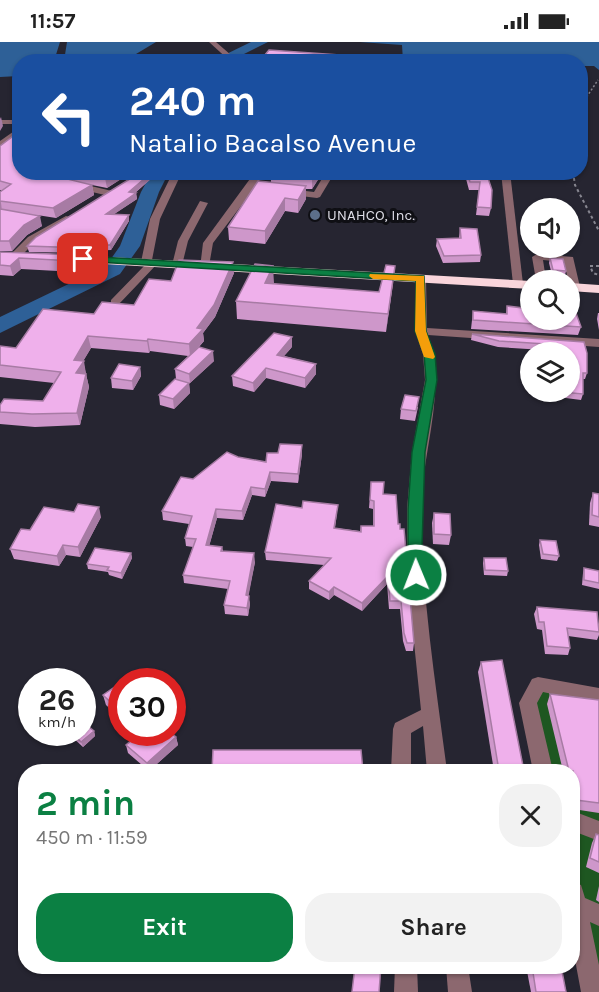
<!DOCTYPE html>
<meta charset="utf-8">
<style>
:root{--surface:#fff;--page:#f2f2f2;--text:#222;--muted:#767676;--accent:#0b8043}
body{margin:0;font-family:Karla,sans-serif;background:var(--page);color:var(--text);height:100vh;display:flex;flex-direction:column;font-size:22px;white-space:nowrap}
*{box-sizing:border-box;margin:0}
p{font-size:20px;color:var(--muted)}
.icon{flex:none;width:33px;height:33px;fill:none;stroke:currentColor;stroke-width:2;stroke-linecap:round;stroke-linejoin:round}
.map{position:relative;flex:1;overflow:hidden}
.panel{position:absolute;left:18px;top:722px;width:562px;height:210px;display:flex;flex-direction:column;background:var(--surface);border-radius:24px;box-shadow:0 2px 4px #0004}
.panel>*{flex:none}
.guide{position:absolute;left:12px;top:12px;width:576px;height:126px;border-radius:24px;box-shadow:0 2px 4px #0004;background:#1a4fa0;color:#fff;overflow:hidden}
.controls{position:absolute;left:520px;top:156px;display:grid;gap:12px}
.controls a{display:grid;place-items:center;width:60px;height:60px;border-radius:50%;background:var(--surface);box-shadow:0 2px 4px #0004;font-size:30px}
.speed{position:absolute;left:18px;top:626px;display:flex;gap:12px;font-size:30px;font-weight:700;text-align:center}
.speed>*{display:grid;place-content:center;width:78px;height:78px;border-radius:50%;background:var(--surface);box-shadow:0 2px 4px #0004;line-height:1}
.speed small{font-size:15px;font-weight:400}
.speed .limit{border:9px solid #d22;background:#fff;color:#111}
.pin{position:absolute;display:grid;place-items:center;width:51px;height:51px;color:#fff;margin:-26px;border-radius:12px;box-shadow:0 3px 9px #0006}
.me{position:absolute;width:66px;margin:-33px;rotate:359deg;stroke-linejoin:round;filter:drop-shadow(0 0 4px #0008)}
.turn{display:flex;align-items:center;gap:21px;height:126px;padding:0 18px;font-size:27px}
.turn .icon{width:78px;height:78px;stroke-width:2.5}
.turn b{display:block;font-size:42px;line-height:51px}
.round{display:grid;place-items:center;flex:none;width:63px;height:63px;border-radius:24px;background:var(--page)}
.head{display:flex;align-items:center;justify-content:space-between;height:102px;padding:0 18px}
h1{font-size:36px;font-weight:700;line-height:45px;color:var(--accent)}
.action{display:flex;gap:12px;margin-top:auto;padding:12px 18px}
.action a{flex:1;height:69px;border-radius:24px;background:var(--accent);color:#fff;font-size:24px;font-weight:700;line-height:69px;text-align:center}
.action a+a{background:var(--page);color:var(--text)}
.status{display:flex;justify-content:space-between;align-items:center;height:42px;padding:0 30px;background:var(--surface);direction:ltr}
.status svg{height:16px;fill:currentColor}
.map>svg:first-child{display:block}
.green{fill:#1e5721}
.water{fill:#2e6097}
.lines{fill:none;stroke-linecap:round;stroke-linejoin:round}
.river{fill:#2e6097;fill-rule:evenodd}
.path-far1{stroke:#878690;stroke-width:1.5;stroke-dasharray:2 2;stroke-linecap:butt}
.path{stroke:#878690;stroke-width:2;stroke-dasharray:3 3;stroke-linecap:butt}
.minor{fill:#8c686f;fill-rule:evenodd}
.highway{fill:#f9d5db;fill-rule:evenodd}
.wall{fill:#ce97ca}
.shaded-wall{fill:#a77ba4}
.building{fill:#efb0eb;stroke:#a77ba4;stroke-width:1.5}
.route{fill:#0b8043;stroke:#07532c;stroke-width:1.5}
.slow{fill:#f59e0b}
.service-dot{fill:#5c6f8a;stroke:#0f0f14;stroke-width:2}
.labels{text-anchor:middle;stroke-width:6;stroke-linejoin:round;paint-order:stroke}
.far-poi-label{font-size:15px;fill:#dedde6;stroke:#0f0f14;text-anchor:start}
</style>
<div class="status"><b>11:57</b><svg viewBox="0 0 49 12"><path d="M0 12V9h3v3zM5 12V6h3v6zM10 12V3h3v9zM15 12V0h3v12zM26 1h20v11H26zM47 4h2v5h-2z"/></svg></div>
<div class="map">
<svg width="599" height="950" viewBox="0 0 599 950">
<rect width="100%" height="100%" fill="#262531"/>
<path class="green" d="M538 642 599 654V950L573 851V729H543L528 661Z"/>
<g class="water">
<path d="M0 0H60L54 19 20 20 19 34 0 35Z"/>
<path d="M67 0H156L136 12 137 19H64Z"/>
<path d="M360 0H599V28L594 24H581L580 20 403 19 402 3Z"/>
</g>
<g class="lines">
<g class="river">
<path d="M251 0H268L228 20H210Z"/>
<path d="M152 130H169L159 150 140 204 120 232 0 291V275L106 224 120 204 141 150Z"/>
</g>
<path class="path-far1" d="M580 65 598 38"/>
<g class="path">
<path d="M573 130 575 143 599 189"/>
<path d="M599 224H590L593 231 599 233"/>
</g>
<g class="minor">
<path d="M209 0H216L239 20H231Z"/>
<rect x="0" y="78" width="20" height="4"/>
<path d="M20 85V91L0 106V99Z"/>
<path d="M173 130H182L160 177 152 218 158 221 119 262H111V258L145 223 141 220 150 177Z"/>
<path d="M255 130H264L257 143 314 150 326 130H335L320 155 317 156 253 148 213 201 209 224 200 226 203 201Z"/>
<path d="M501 130H510L523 242 518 245 513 242Z"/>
<path d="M74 140 112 149 114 151 109 154 71 145 69 143Z"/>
<path d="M200 159 208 161 188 199 182 223 173 225 172 223 178 199Z"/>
<path d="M66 174 74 176 36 199 18 217H10V213L28 195Z"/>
<path d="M537 212 573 215 580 245 579 247 570 246 564 220 543 218 546 238H536L532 215Z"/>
<path d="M421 233 426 236 427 286 599 297V305L428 293C448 349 421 411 421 470 422 557 436 644 447 729H427L423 684 411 691V729H391L393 687 395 681 421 668 407 533V467L412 410 425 338 423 312 415 289 416 236Z"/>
<path d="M538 635 599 646V662L543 650 537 661 553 729H533L519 661 532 637Z"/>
<path d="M573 769 599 779V799L573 789Z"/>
<path d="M573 840 581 843 585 856 599 862V884L590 880 599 923V950H581L573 907Z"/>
<path d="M395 924H417L418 950H394Z"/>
<path d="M446 924H468L472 950H448Z"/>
</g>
<g class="highway">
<path d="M56 212 531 239V247L52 219V213Z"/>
<path d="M570 241 599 243V251L570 249Z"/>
</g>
</g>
<g class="wall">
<path d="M0 104 20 130H132L107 146 92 143 94 153 56 176 37 173 42 184 27 193 12 209H0V150L3 149 0 148Z"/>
<path d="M271 130H323L312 147H306V157L298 171 285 169 265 202 229 198 228 185 271 140Z"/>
<path d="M465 130H486L491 166 489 174 476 173 479 148H469L465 133Z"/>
<path d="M153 135 135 151H136L137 157 114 172 129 179 111 208 90 209 88 211 29 210 27 204Z"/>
<path d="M460 186 481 213 480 220 443 221 436 204 437 197 459 196Z"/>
<path d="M0 210 78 213 80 224 76 230 21 227 13 234 0 233Z"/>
<path d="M550 216 566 229 565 233H552L549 221Z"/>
<path d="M234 231 215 275 203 291 204 299 199 305 214 319 190 341H189L190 351 174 367 160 363 159 353 176 337 175 327 188 314 150 309 149 311 91 306 83 319 89 345 80 383 35 385 0 382V363L43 359 54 341 0 335V304L16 306 94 272 134 263 171 239Z"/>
<path d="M274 241 273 242 379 250 393 241 386 290 237 277 236 259Z"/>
<path d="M507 264 581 285 578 293 471 287 473 269 506 272Z"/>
<path d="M598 271H599V288L597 277Z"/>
<path d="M472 292 584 300 587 331 585 337H583V352L581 358 558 355 557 350H555H570V310H559V309L498 305 471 298Z"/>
<path d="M292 305 284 314 316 322V332L305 346 266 336 254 350 233 344 232 334Z"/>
<path d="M140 325 141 334 133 348 112 346 111 336Z"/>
<path d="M527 326 531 327V346L524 345Z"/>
<path d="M418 365 415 379 400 377 401 367Z"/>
<path d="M302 403V412L298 441 271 439 265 455 252 453 243 478 217 476 209 504 222 505 223 509 255 520 248 554 250 562 248 574 225 572 224 563 228 547 184 541 183 533 193 505 186 504 185 496 189 482 163 478 162 469 193 437 238 415 266 420Z"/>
<path d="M371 440 383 452 400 487 414 601 413 609H406L403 599 400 567H389L387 542 362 569 334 553 329 558 309 547V539L324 523 266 518 265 510 337 471 335 486 360 489 361 484H373V467L369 466Z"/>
<path d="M593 451 599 452V485L589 483 590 461Z"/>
<path d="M434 471 451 493 449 503 433 502 432 481Z"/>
<path d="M101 475 80 515 66 513 59 524 14 517 10 507 30 488Z"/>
<path d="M540 498 559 514 557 519 541 517 539 503Z"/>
<path d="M131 511 132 516 122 537 109 533 108 530 88 527 87 522Z"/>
<path d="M484 516 508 529 507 534 484 533 483 521Z"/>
<path d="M584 526 599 529V547L582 543 583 531Z"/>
<path d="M537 565 599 582V593L597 598 568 594 570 606 568 613 545 612 542 588 537 587 534 572Z"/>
<path d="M481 620 524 729H494L478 630Z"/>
<path d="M122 640V678L106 663 103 653Z"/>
<path d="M550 652 599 658V771L573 767V729H563L547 662Z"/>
<path d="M94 689 95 694 83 705 72 695 71 690Z"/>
<path d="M176 695 178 703 149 729 128 711 126 703Z"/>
<path d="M596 792 599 793V831L586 825 592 801Z"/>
<path d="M599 844V860L596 858Z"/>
<path d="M422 924H443V926L441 932H423Z"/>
<path d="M526 924H561L566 950H531Z"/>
</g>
<g class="shaded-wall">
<path d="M1 75 3 84 0 89V77Z"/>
<path d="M114 130H132L107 146 105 136Z"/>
<path d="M152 130H153V135L130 155 129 150Z"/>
<path d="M314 130H323L312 147V133Z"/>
<path d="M92 143 94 153 56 176 53 166Z"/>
<path d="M306 144V157L298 171V158Z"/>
<path d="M136 151 137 157 107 177 106 172Z"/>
<path d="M285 156V169L265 202V189Z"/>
<path d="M129 173V179L111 208 110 203Z"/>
<path d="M40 174 42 184 27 193 12 209 9 199 24 183Z"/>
<path d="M78 213 80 224 76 230 74 219Z"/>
<path d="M19 216 21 227 13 234 10 224Z"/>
<path d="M233 220 234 231 215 275 203 291 204 299 190 314 189 302Z"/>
<path d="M273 224 274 241 265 258V241Z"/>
<path d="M395 224 393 241 386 290 388 272Z"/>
<path d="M88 294 91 306 81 323 84 319 86 332 78 343 74 318Z"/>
<path d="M292 295V305L277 322V313Z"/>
<path d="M148 297 150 309 149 311 147 299Z"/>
<path d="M213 309 214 319 190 341 189 332Z"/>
<path d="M316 322V332L305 346V336Z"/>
<path d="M140 325 141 334 133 348 132 339Z"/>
<path d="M266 326V336L254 350 253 341Z"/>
<path d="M86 332 89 345 80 383 77 371Z"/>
<path d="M189 341 190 351 174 367 173 357Z"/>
<path d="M302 403V412L298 441V432Z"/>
<path d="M270 430 271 439 265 455V447Z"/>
<path d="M251 445 252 453 243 478 242 469Z"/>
<path d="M99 465 101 475 80 515 78 505Z"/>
<path d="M216 467 217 476 207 512 206 503Z"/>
<path d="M63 503 66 513 59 524 57 514Z"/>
<path d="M131 511 132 516 122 537 121 531Z"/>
<path d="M254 511 255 520 247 562 246 553Z"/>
<path d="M388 534 387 542 362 569V561Z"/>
<path d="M334 545V553L329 558V550Z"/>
<path d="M249 554 250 562 248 574 247 566Z"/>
<path d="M94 689 95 694 83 705 81 700Z"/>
<path d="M176 695 178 703 149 729 147 721Z"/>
</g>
<g class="building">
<path d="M269 8 396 17 395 20H259Z"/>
<path d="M20 89V130H62L63 136 92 143 53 166 0 159 1 167 40 174 24 183 9 199H0V150L11 142 0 139V104Z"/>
<path d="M74 130H114L105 136Z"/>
<path d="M141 130H152L129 150 136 151 106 172 129 173 110 203H89L87 206 27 204 36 195Z"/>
<path d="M291 130H314L312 133Z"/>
<path d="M467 130H486L492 148 491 166 477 165 480 140H470Z"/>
<path d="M258 139 306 144 298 158 285 156 265 189 228 185Z"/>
<path d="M460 186 477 187 481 213 444 214 437 197 461 196Z"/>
<path d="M0 210 78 213 74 219 19 216 10 224 0 223Z"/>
<path d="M550 216 563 217 566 229 553 228Z"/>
<path d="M179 218 233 220 214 263 197 286 203 287 189 302 148 297 147 299 88 294 74 318 84 319 76 331 86 332 77 371 32 372 0 370V363L4 357 43 359 61 330 0 323V304L16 306 43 267 94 272 102 260 134 263 149 237 171 239Z"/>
<path d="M255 222 273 224 265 241 379 250 386 223 395 224 388 272 236 259Z"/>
<path d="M507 264 523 266V269H531V278H570V271H576L581 285 473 278V269L507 272Z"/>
<path d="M274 291 292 295 277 313 316 322 305 336 266 326 253 341 232 334Z"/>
<path d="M472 292 584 300 587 311V331H583V352L561 350H570V310H561L560 303 499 299Z"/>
<path d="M199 305 213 309 189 332 175 327Z"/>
<path d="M119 322 140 325 132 339 111 336Z"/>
<path d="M527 326 531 327V339H525Z"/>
<path d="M175 337 189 341 173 357 159 353Z"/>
<path d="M405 353 419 355 416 369 401 367Z"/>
<path d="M280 402 302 403 298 432 270 430 265 447 251 445 242 469 216 467 206 503 222 505 221 509 254 511 246 553 249 554 247 566 224 563 230 539 183 533 196 497 185 496 192 474 162 469 181 435 193 437 227 410 238 415 266 420 267 411H278Z"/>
<path d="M371 440H384L383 452 396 453 398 482H400V487H404L414 601H407L404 591 401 559H390L388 534 362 561 334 545 329 550 309 539 331 516 265 510 276 462 302 466 303 459 338 463 334 486 361 490V484H374V459L370 458Z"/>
<path d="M593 451 599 452V475L592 473Z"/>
<path d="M78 462 99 465 78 505 63 503 57 514 10 507 21 487 30 488 44 465 74 470Z"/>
<path d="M434 471 450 472 451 493 434 492Z"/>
<path d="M540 498 556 499 559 514 543 512Z"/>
<path d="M95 506 131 511 121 531 107 528 109 525 87 522Z"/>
<path d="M484 516H506L508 529 485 528Z"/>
<path d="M584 526 599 529V541L584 538Z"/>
<path d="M537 565 597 570 599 590 567 586 570 606 547 604 544 580H539Z"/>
<path d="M502 618 524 729H499L481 620Z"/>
<path d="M122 640V668L120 669 103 653Z"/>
<path d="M550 652 599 658V761L576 758 573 744V729H569Z"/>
<path d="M83 680 94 689 81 700 71 690H82Z"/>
<path d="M141 690H170L176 695 147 721 126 703Z"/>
<path d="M213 708H361L363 729H212Z"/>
<path d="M596 792 599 793V820L590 816Z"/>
<path d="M355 924H381L379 950H352Z"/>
<rect x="425" y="924" width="18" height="2"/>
<path d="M532 924H561L566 950H536Z"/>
</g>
<path class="route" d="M83 214 424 234 426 289 435 312 437 338 425 410 421 537 416 539 408 533V467L412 410 426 338 424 312 415 289 416 239 80 219 78 217Z"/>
<path class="slow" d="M370 232 424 234 426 289 435 315 433 317 424 315 415 289 416 239 373 237 369 234Z"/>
<circle class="service-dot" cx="315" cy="173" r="6"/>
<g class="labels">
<g class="far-poi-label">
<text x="327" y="178">UNAHCO, Inc.</text>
</g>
</g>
</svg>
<div class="controls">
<a><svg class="icon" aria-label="sound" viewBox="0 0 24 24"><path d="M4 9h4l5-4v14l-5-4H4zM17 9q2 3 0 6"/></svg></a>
<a><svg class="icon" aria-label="search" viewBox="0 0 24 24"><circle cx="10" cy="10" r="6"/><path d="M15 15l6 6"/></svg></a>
<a><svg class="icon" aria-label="layers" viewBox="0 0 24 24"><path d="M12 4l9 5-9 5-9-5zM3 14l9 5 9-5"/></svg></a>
</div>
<div class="speed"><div>26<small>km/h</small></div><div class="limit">30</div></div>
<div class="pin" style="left:83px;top:217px;background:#d93025"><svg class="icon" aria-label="arrive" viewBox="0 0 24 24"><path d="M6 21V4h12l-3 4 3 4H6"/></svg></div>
<svg class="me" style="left:416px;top:533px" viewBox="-20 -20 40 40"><circle r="17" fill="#0b8043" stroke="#fff" stroke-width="3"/><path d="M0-11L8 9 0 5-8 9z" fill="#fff"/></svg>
<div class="guide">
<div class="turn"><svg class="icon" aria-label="left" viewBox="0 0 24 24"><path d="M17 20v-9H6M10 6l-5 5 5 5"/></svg><div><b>240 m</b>Natalio Bacalso Avenue</div></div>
</div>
<section class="panel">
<div class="head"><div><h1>2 min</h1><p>450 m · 11:59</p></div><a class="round"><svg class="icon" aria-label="close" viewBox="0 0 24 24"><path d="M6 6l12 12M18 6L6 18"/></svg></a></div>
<div class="action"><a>Exit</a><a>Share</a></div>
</section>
</div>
